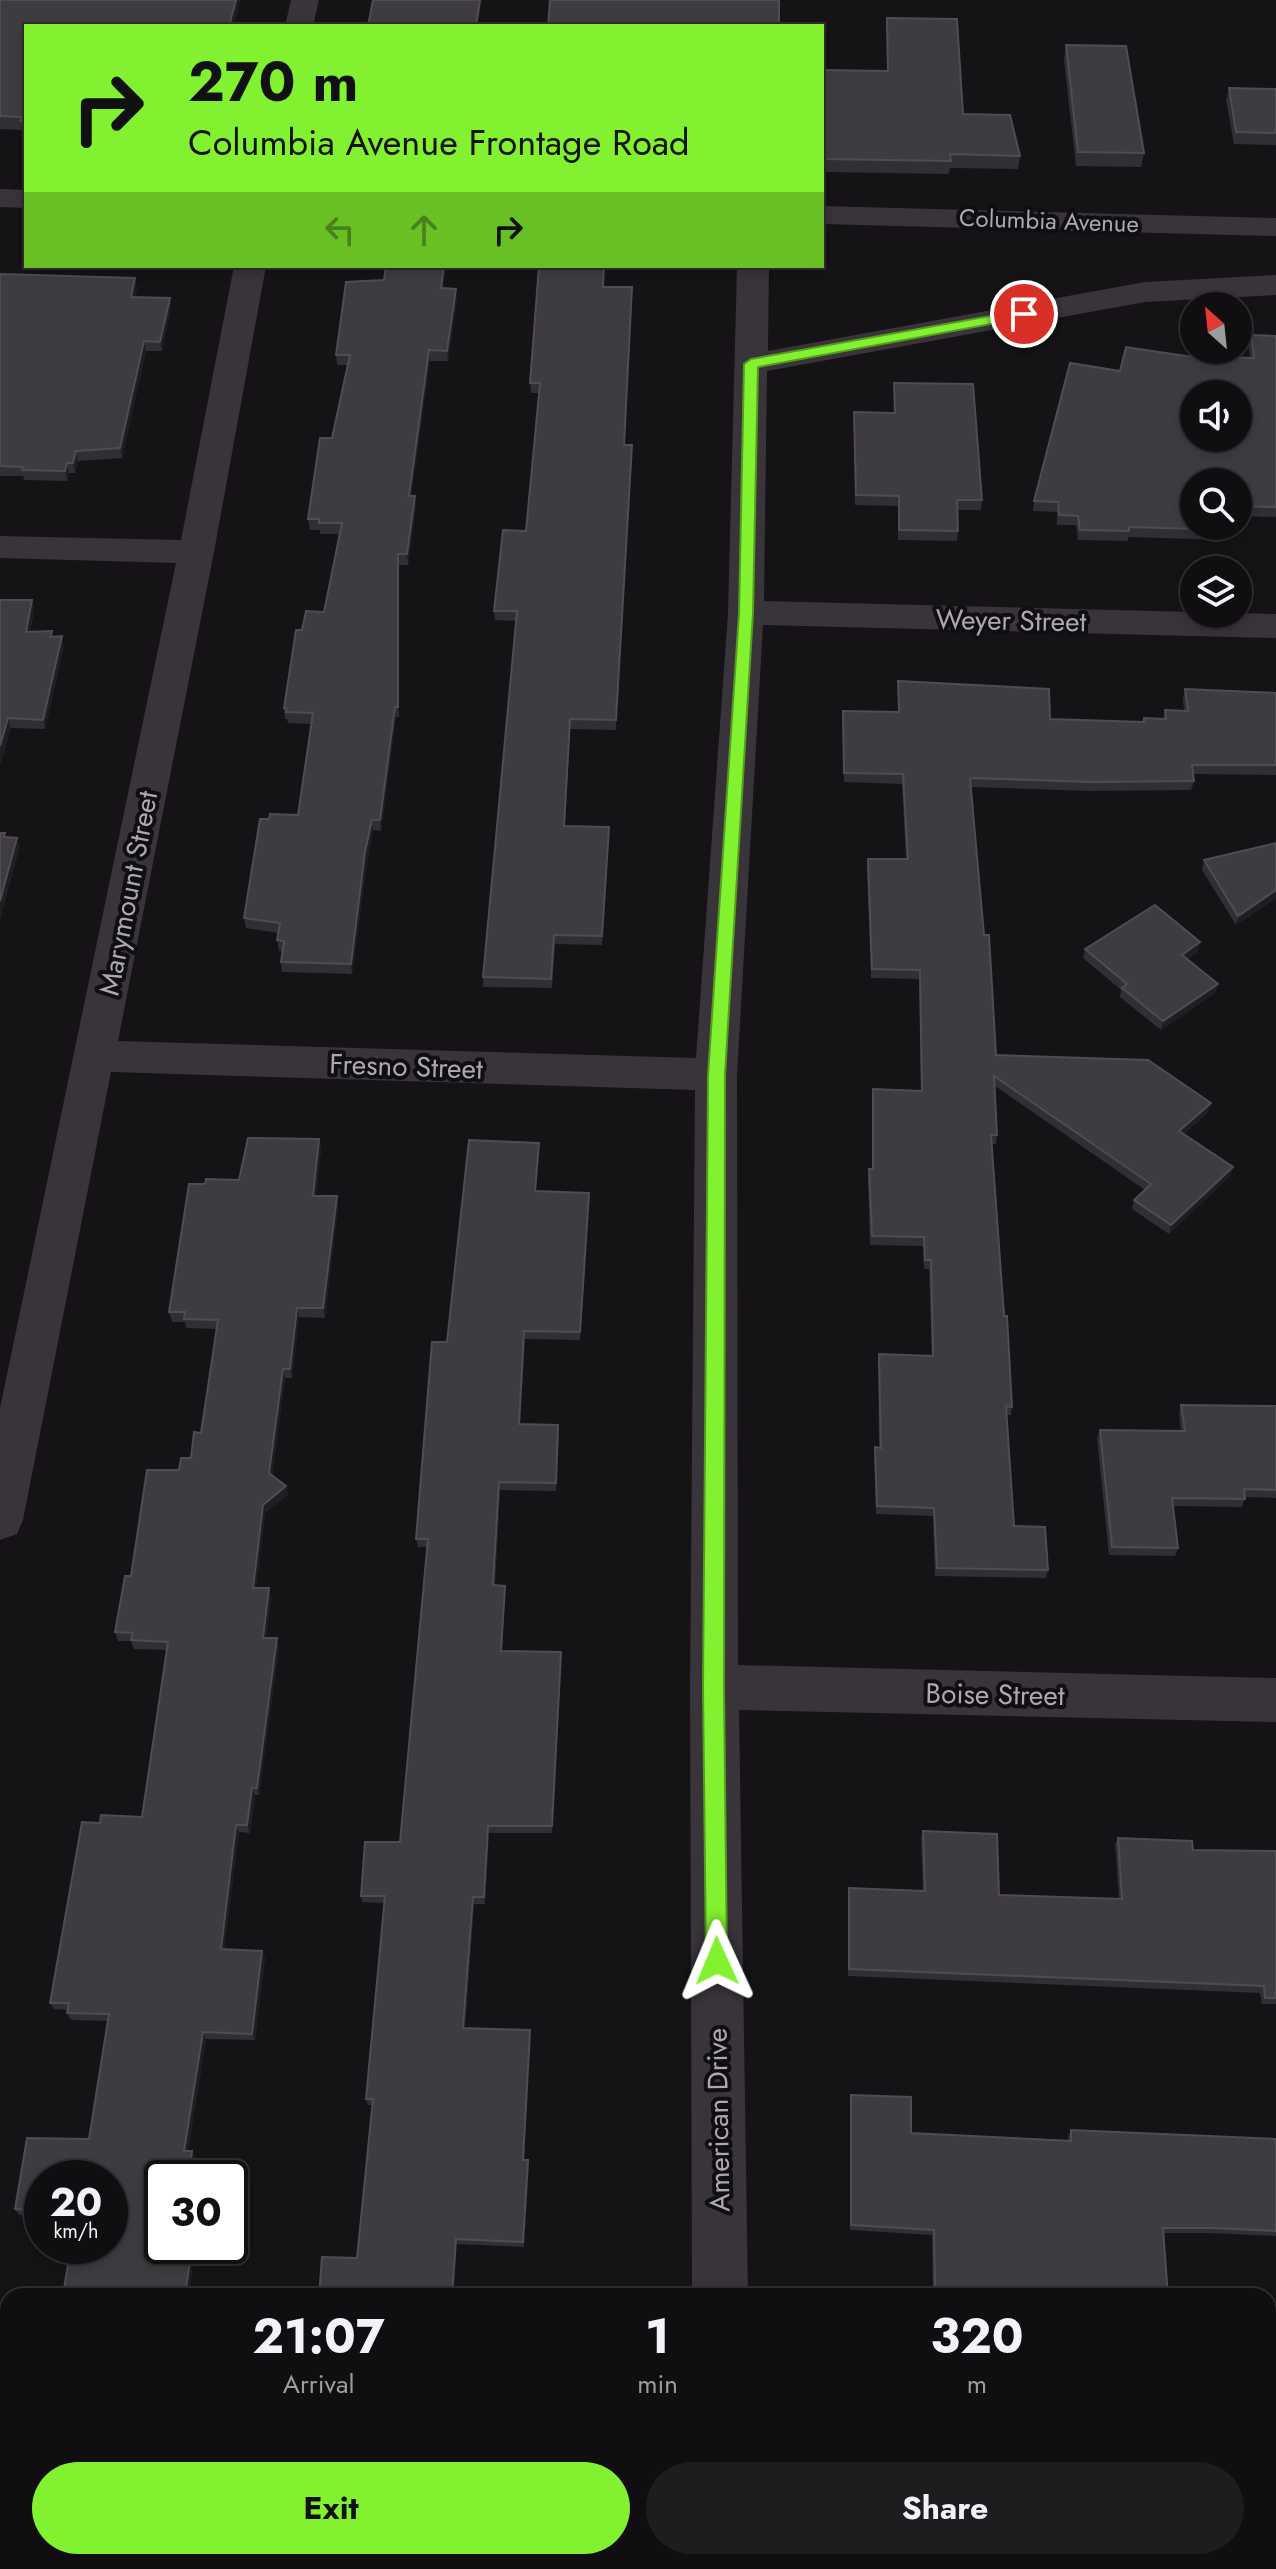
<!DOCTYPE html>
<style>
:root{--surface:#100e10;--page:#1e1c1e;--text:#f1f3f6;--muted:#9c9c9f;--line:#302e30;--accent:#82f12f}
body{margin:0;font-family:Jost,sans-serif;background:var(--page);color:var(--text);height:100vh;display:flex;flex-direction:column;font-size:30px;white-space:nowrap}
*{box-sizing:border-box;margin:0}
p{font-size:26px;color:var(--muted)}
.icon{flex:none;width:44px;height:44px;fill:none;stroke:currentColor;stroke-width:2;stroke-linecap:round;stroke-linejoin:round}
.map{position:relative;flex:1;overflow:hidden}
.side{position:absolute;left:0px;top:2288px;width:1276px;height:282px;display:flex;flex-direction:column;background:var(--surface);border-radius:24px 24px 0 0;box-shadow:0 4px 12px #0003,0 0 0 2px var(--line)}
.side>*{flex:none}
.top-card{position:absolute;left:24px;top:24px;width:800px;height:244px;border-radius:0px;box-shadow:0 4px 12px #0003,0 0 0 2px var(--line);background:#82f12f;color:#111;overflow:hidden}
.needle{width:52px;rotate:333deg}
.buttons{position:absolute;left:1180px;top:292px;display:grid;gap:16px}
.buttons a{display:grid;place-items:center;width:72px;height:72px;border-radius:50%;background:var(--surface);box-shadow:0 4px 12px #0003,0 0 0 2px var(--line);font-size:40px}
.speed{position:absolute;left:24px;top:2160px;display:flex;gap:16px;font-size:40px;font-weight:700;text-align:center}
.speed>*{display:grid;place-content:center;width:104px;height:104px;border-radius:50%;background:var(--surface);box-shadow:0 4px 12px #0003,0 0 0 2px var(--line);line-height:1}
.speed small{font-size:20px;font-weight:400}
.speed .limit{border:4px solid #111;border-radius:12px;background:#fff;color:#111}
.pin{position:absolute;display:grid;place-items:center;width:68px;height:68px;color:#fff;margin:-34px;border:4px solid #fff;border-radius:50%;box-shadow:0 2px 8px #0007}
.me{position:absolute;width:88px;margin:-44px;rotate:359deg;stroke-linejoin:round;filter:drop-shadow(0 0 6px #0008)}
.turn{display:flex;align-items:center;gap:28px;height:168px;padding:0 32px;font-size:36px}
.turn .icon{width:104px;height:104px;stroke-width:2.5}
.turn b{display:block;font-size:56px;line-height:68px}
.lanes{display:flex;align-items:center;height:76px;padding:0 32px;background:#0003;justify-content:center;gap:40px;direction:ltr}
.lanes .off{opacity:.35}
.eta{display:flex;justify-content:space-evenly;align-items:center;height:136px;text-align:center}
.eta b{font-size:48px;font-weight:700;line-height:56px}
.primary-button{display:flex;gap:16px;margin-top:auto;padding:16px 32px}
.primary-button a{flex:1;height:92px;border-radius:48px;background:var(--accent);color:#111;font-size:32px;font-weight:700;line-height:92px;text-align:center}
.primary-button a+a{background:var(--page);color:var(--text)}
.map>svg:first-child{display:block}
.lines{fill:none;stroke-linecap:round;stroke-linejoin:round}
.minor{fill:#38343a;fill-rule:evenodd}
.wall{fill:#312f33}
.shaded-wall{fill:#201e21}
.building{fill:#3f3c41;stroke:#504c53;stroke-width:2;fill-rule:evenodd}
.route{fill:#82f12f;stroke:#549d1f;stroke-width:2}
.labels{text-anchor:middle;stroke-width:8;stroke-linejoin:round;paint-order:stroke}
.far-street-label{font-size:24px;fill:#aea5b5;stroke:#0f0e10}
.street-label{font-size:28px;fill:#aea5b5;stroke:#0f0e10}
</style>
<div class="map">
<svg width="1276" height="2569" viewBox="0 0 1276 2569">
<rect width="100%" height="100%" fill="#151315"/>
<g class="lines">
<g class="minor">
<path d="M291 0H319L313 26H285Z"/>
<path d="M0 189 26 190V208L0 207Z"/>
<path d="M822 206 1276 218V236L822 224Z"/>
<path d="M234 266H266L214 552 118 1041 696 1058 728 613 737 266H769L768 351 1145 282 1276 275V295L1145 302 767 371 764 601 1276 614V638L763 625 737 1075 738 1665 1276 1678V1722L739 1710 748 2296H692L690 1687 695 1090 111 1072 23 1520 17 1534 0 1540V1408L176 563 0 558V536L181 540Z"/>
<rect x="0" y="2448" width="8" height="58"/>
<path d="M1269 2524 1276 2527V2569H1241L1240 2562H1268Z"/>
</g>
</g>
<g class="wall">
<path d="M0 0H240L234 26H26V134H23L22 130 0 129Z"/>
<path d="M887 18 963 114 1020 156 1018 169 950 168 949 174 822 172V70L887 71 886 31Z"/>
<path d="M1066 45 1144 153 1141 167 1076 166 1064 60Z"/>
<path d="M1229 88 1276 89V145L1234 144 1226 100Z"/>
<path d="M445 271 443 288 457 300 448 361H430L411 496 416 507 408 565H399V717H396L381 831 373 830 367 862 352 974 282 972 281 962 282 951H279L277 940 278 933 246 928 244 918 269 819 298 815 312 724 288 723 287 719H285L284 708 302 630 324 612 340 534H320V530H310L308 519 332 438 347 365H337L336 355 384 280Z"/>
<path d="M0 274 137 288 135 297 170 298 171 307 162 351H146L122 458 78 461 75 473H69L67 481 24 480 23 476H0Z"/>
<path d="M603 287 625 445 616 730 570 729 565 826 609 836 602 945 555 944 552 988 483 987V977L516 621 495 620 494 611 526 531 539 393H531L530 383Z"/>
<path d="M1251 335 1276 336V517L1238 516V482H1194L1230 530 1227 540 1128 537V541L1078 540 1076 525H1057V512L1033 511 1034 501 1120 371 1186 356 1250 358 1248 345Z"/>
<path d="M894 383 982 500 981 510H957L958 531 957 541 898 540V506L855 505 854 412 894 413Z"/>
<path d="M0 600H32L34 610 30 632 52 631 53 637 64 646 45 729 11 728 0 765Z"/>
<path d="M898 681 1050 719 1143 722 1144 718 1163 719 1165 710 1184 711 1183 699 1185 689 1276 693V775L1193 774 1194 781 1191 790 1090 791 971 787 984 935 996 1055 1208 1112 1184 1134 1233 1167 1230 1176 1169 1234 1132 1209 1134 1200 1145 1190 995 1086 997 1135 996 1144H992L1012 1407 1011 1415H1007L1014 1526 1048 1570 1046 1578 935 1576 933 1516 876 1514 874 1456 875 1447 879 1448 878 1363 879 1354 932 1356 929 1269H924L923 1246 870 1245 868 1178 869 1169H872V1099L873 1089 921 1091 919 979 871 978 867 868 868 859H906L902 784 844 782 842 721 843 711 898 712Z"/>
<path d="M1276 843V898L1236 925 1202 870 1204 860Z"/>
<path d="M1085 949 1198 952 1188 959 1218 984 1215 993 1161 1030 1120 997 1121 990 1083 958Z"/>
<path d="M248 1138 319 1139 321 1149 316 1196H337L338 1206 325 1318 299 1317 292 1378H285L272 1476 286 1486 288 1495 265 1513 256 1588H269L271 1597 266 1638H277L279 1647 259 1795H255L250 1833 239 1832 224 1949 262 1951 265 1958 255 2040 206 2039 188 2151H192L195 2157 192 2178H162V2246H195L189 2296H64L71 2246H110V2178H42V2226H37L33 2221 34 2216 19 2215 15 2209 27 2138 89 2139 108 2021 71 2020 67 2013 68 2010 54 2009 50 2003 82 1822 100 1823 101 1815 142 1817 167 1650 134 1649 131 1641H118L115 1632 125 1576H131L147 1470H179L181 1458H191L194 1432 201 1433 217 1329 186 1328 185 1322H172L169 1312 189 1184H205L206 1179 239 1180Z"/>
<path d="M539 1152 536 1191 589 1193 580 1340 525 1339 520 1424 559 1433 556 1491 500 1490 495 1585 505 1593 502 1651 561 1652 552 1833H489L485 1904H474L465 2028 530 2030 524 2160H528L529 2165 524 2247 457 2244 357 2258 372 2105H368L366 2099 384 1903 362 1902 361 1896 400 1842 428 1547H418L416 1539 447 1342Z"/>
<path d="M1181 1405 1276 1406V1498L1245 1497 1242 1507 1173 1506 1178 1548 1175 1556 1109 1555 1097 1438 1100 1430 1181 1431 1179 1413Z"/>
<path d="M923 1831 999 1895 1119 1898 1115 1844 1118 1838 1193 1850 1276 1851V2004H1262L1260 1993 848 1976V1895L849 1888 923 1891 921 1838Z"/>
<path d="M851 2095 911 2133 1068 2140V2136L1071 2130 1276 2139V2236L1209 2233H1164L1168 2296H933L932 2235 850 2230V2100Z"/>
</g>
<g class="shaded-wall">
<path d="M236 0H240L234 26H229Z"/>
<path d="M480 0H482L478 26H476Z"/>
<path d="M444 266H445V271L442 299 441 288Z"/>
<path d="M135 278 137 288 133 307 131 297Z"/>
<path d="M456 289 457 300 448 361 447 351Z"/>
<path d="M170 298 171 307 162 351 160 342Z"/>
<path d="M144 341 146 351 122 458 120 448Z"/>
<path d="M429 350 430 361 410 507 409 496Z"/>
<path d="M76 451 78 461 75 473 73 463Z"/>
<path d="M67 463 69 473 67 481 65 471Z"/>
<path d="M415 496 416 507 408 565 407 554Z"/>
<path d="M398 554 399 565V717L398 707Z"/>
<path d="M32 600 34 610 28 641 26 632Z"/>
<path d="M62 636 64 646 45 729 43 720Z"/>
<path d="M395 707 396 717 381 831 380 820Z"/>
<path d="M8 718 11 728 0 765V746Z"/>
<path d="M570 719V729L564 835V826Z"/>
<path d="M372 820 373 830 367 862 352 974 351 964 365 852Z"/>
<path d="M17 838 20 847 0 921V901Z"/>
<path d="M1276 890V898L1236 925 1238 916Z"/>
<path d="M1200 942 1198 952 1180 964 1182 955Z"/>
<path d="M1218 984 1215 993 1161 1030 1163 1021Z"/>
<path d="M1211 1103 1208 1112 1177 1140 1179 1131Z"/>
<path d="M319 1139 321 1149 315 1206 313 1196Z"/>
<path d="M539 1143V1152L535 1200V1191Z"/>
<path d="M1233 1167 1230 1176 1169 1234 1171 1225Z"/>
<path d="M589 1193V1202L580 1340V1332Z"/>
<path d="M337 1196 338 1206 325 1318 323 1308Z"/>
<path d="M297 1308 299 1317 292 1378 290 1369Z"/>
<path d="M524 1331 525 1339 519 1432V1424Z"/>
<path d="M283 1369 285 1378 271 1482 269 1473Z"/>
<path d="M499 1482 500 1490 494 1593 493 1585Z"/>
<path d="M286 1486 288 1495 265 1513 255 1596 253 1588 263 1505Z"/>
<path d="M269 1588 271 1597 265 1646 263 1638Z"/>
<path d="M277 1638 279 1647 259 1795 257 1788Z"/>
<path d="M561 1652 562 1659 552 1833V1826Z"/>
<path d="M252 1788 255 1795 250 1833 247 1825Z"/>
<path d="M236 1825 239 1832 223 1956 221 1949Z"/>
<path d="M488 1826 489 1833 485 1904 484 1897Z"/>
<path d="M473 1897 474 1904 464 2034 463 2028Z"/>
<path d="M262 1951 265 1958 255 2040 252 2034Z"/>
<path d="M530 2030 531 2036 524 2165 523 2160Z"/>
<path d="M203 2032 206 2039 187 2157 184 2151Z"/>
<path d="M192 2151 195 2157 192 2178H188Z"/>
<path d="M528 2160 529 2165 524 2247 523 2242Z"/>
<path d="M456 2239 457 2244 454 2296H452Z"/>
<path d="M192 2246H195L189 2296H185Z"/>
</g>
<g class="building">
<path d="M0 0H236L229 26H26V121H20L22 117 0 116Z"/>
<path d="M373 0H480L476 26H368Z"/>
<path d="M550 0H779V26H548Z"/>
<path d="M887 18 957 19 963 114 1010 115 1020 156 950 154 951 161 822 159V70L888 71Z"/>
<path d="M1066 45 1126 46 1144 153 1078 152Z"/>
<path d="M1229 88 1276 89V133L1236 132Z"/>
<path d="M386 266H444L441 288 456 289 447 351 429 350 409 496H415L407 554H398V707H395L380 820H372L365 852 351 964 281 962 284 941 277 940 280 923 244 918 260 819H269L270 814 298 815 313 713 286 712 287 709 284 708 296 630H302L306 611 324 612 342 523H319V519H308L320 438H332L350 355H336L346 282 384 280Z"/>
<path d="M539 266H604L603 287H632L624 445H632L616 720 570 719 564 826 609 827 602 936 554 935 551 979 483 977 517 611H494L503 530 526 531 540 383H530Z"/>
<path d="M0 274 135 278 131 297 170 298 160 342 144 341 120 448 76 451 73 463H67L65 471 22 470 23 467 0 466Z"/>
<path d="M1251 335 1276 336V507L1238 506V482H1194V526H1229L1230 530 1129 527V531L1080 530 1078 516 1059 515 1058 502 1034 501 1070 363 1120 371 1126 347 1186 356 1254 358ZM1194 394H1238V438H1194Z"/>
<path d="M894 383 973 384 982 500H957L958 531 899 530V496L856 495 854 412 895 413Z"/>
<path d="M0 600H32L26 632 52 631 50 637 62 636 43 720 8 718 0 746Z"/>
<path d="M898 681 1049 689 1050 719 1144 722V718L1166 719 1165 710 1188 711 1185 689 1276 693V765H1192L1194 781 1092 782 970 778 984 935H989L996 1055 1148 1060 1211 1103 1179 1131 1233 1167 1171 1225 1134 1200 1151 1184 994 1076 997 1135H991L1004 1316H1007L1012 1407 1006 1406 1014 1526 1045 1527 1048 1570 937 1568 934 1508 877 1506 875 1447 881 1448 879 1354 933 1356 931 1260H925L924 1237 872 1236 869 1169H873V1089L922 1091 920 970 872 969 868 859H908L903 774 844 773 843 711 899 712Z"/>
<path d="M0 833H5L4 837 17 838 0 901Z"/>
<path d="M1276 843V890L1238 916 1204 860Z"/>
<path d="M1155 905 1200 942 1182 955 1218 984 1163 1021 1122 988 1127 984 1085 949Z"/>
<path d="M248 1138 319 1139 313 1196H337L323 1308H297L290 1369H283L269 1473 286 1486 263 1505 253 1588H269L263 1638H277L257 1788H252L247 1825H236L221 1949 262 1951 252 2034 203 2032 184 2151H192L188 2178H162V2246H192L185 2296 63 2295 71 2246H110V2178H42V2221H33L35 2211 15 2209 27 2138 89 2139 109 2014 67 2013 69 2003H50L82 1822 100 1823 101 1815 142 1817 168 1642 131 1640 133 1633 115 1632 125 1576H131L147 1470H179L181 1458H191L194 1432 201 1433 218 1320 184 1319 185 1312H169L189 1184H205L206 1179 239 1180Z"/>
<path d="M469 1140 539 1143 535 1191 589 1193 580 1332 524 1331 519 1424 558 1425 556 1483 499 1482 493 1585 505 1586 501 1651 561 1652 552 1826H488L484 1897H473L463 2028 530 2030 523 2160H528L523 2242 456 2239 452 2296H319L322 2257 357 2258 373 2099H366L385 1896H361L365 1842H400L428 1539H416L432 1342H447Z"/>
<path d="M1181 1405 1276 1406V1490L1244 1489 1245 1499 1172 1498 1178 1548 1112 1547 1100 1430 1185 1431Z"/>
<path d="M923 1831 997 1834 999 1895 1122 1899 1118 1838 1192 1841 1193 1850 1276 1851V1998H1265L1264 1986 849 1969V1888L925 1891Z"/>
<path d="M851 2095 911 2097V2133L1071 2141V2130L1276 2139V2231L1212 2228H1163L1168 2296H1065L1017 2294 1018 2296H935L934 2230 851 2225Z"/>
</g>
<path class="route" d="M1024 310 1029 311V317L758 367 753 613 725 1075 724 1687 727 1961 724 1968 717 1972 709 1968 706 1961 703 1687 708 1075 739 613 744 364 751 359Z"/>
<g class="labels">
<g class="far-street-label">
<text transform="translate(1049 221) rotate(2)" y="8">Columbia Avenue</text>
</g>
<g class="street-label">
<text transform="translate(1011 620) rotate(1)" y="10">Weyer Street</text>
<text transform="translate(128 893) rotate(-79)" y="10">Marymount Street</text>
<text transform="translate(406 1066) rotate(2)" y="10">Fresno Street</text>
<text transform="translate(995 1694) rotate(1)" y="10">Boise Street</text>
<text transform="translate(718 2120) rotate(-91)" y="10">American Drive</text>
</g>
</g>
</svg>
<div class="buttons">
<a><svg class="needle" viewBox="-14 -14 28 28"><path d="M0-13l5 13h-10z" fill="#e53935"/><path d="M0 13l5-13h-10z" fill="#9c9c9f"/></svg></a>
<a><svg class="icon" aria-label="sound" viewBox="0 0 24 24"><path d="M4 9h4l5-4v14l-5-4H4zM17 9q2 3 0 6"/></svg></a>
<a><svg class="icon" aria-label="search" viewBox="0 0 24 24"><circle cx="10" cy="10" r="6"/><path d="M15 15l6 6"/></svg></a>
<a><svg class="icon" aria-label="layers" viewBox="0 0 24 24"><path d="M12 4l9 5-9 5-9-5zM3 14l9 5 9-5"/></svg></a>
</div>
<div class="speed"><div>20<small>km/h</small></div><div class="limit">30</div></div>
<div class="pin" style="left:1024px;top:314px;background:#d93025"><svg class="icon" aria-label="arrive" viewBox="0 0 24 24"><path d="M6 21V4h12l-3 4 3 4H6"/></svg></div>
<svg class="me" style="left:717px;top:1961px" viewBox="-20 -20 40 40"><path d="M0-17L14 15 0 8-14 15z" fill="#82f12f" stroke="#fff" stroke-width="4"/></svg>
<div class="top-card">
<div class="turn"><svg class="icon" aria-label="right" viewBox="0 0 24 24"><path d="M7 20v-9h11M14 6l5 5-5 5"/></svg><div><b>270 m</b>Columbia Avenue Frontage Road</div></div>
<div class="lanes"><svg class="icon off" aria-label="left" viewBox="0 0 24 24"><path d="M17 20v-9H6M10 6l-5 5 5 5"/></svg><svg class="icon off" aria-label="ahead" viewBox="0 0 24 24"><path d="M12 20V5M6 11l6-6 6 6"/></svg><svg class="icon" aria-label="right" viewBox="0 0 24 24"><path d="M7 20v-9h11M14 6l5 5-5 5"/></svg></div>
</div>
<section class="side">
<div class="eta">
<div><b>21:07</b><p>Arrival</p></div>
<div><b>1</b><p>min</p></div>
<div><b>320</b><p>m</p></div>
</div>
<div class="primary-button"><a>Exit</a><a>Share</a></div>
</section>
</div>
